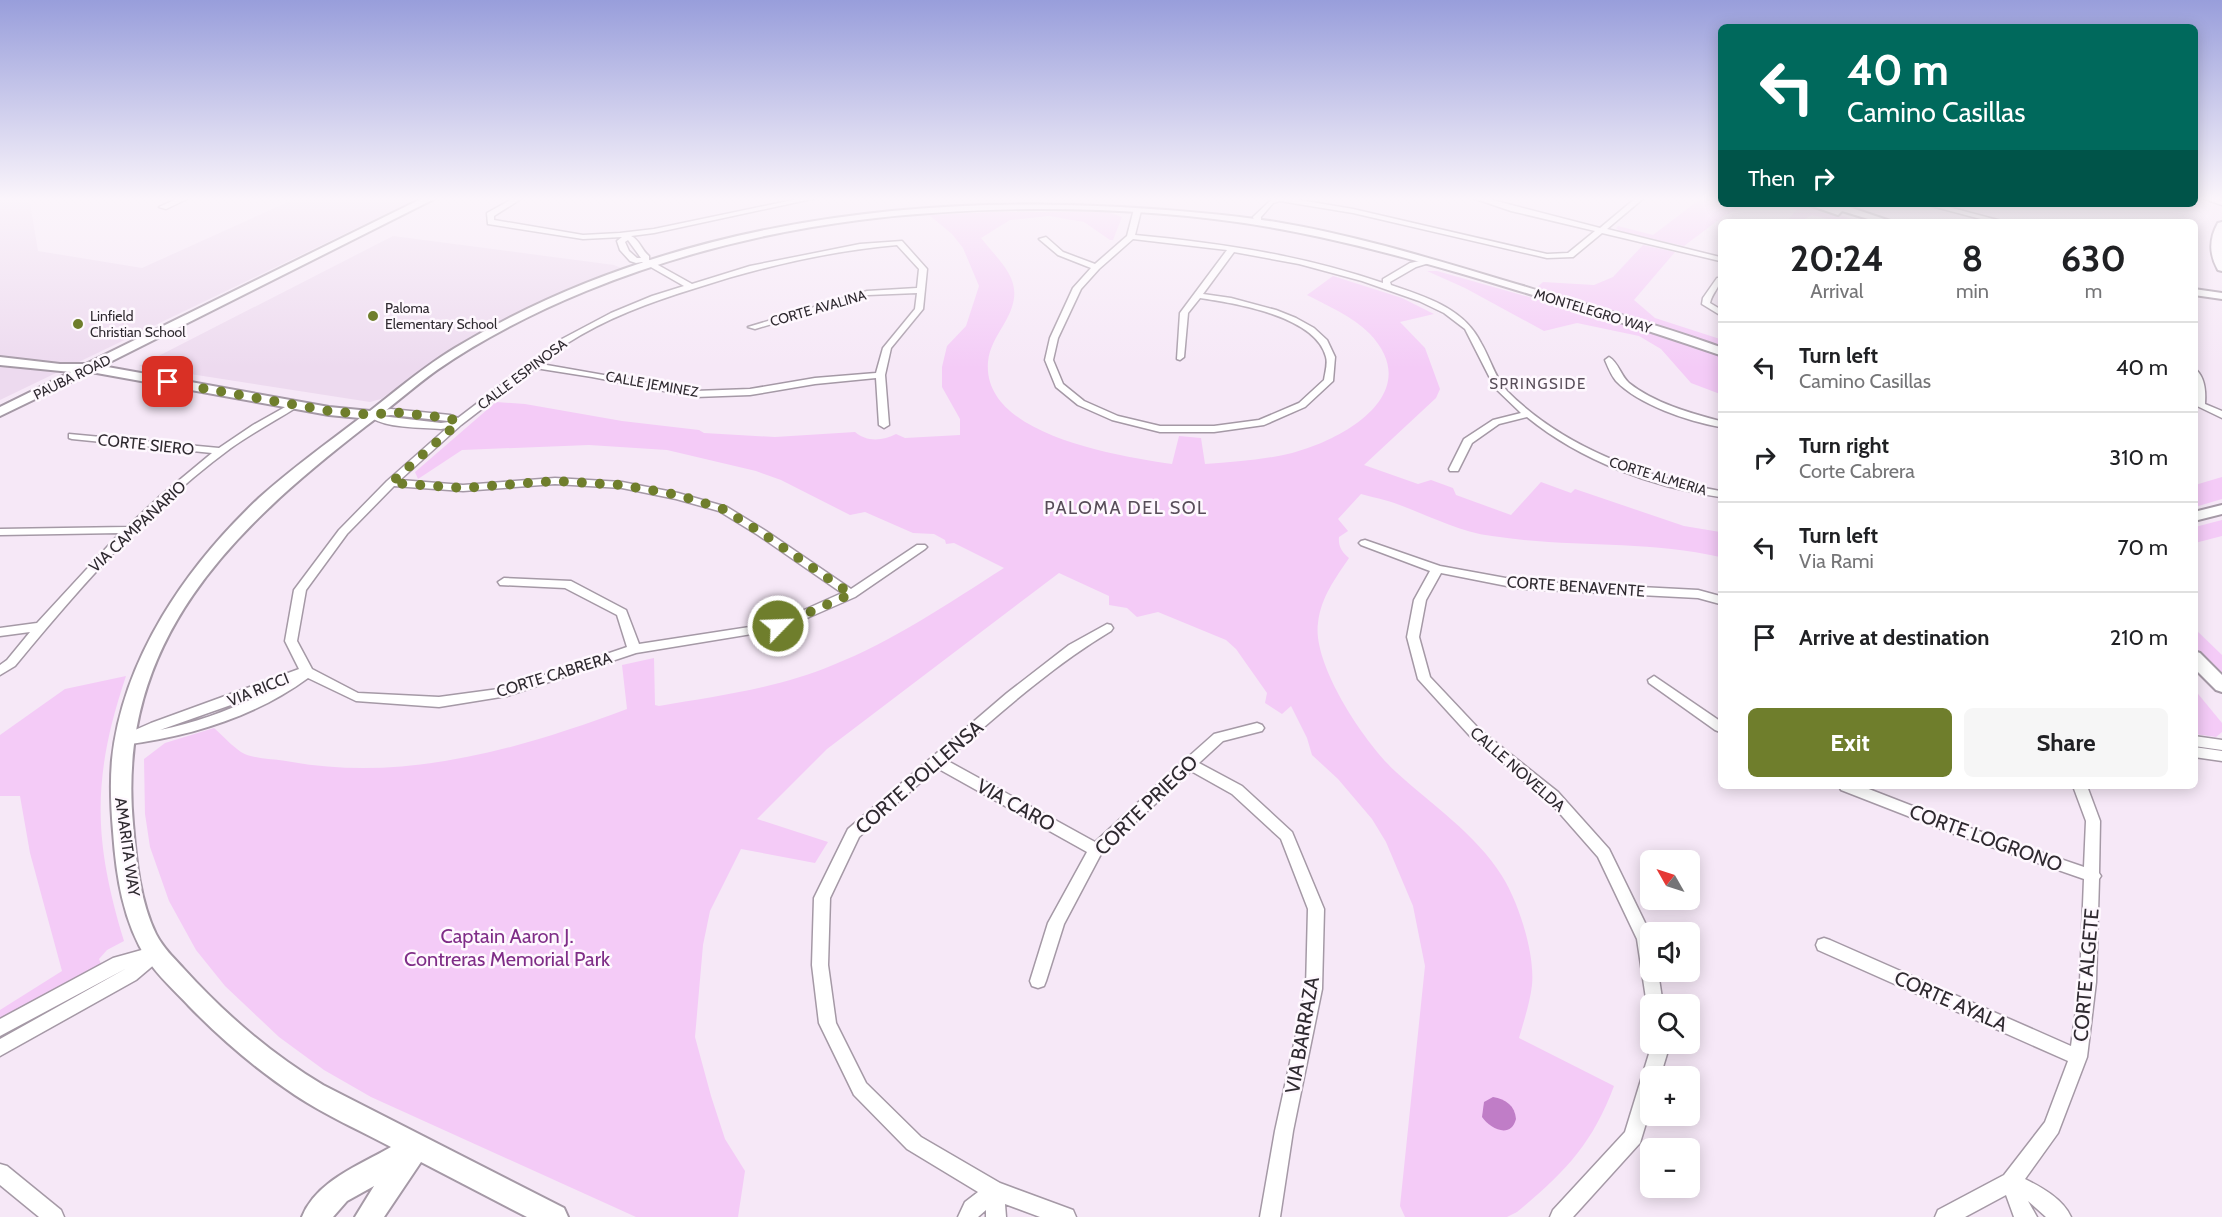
<!DOCTYPE html>
<meta charset="utf-8">
<style>
:root{--surface:#fff;--page:#f6f6f6;--text:#202124;--muted:#757577;--line:#e0e0e0;--accent:#6f7e2c}
body{margin:0;font-family:Cabin,sans-serif;background:var(--page);color:var(--text);height:100vh;display:flex;flex-direction:column;font-size:22px;white-space:nowrap}
*{box-sizing:border-box;margin:0}
p{font-size:20px;color:var(--muted)}
.icon{flex:none;width:33px;height:33px;fill:none;stroke:currentColor;stroke-width:2;stroke-linecap:round;stroke-linejoin:round}
.map{position:relative;flex:1;overflow:hidden}
.details{position:absolute;left:1718px;top:219px;width:480px;height:570px;display:flex;flex-direction:column;background:var(--surface);border-radius:9px;box-shadow:0 3px 15px #0003}
.details>*{flex:none}
.guide{position:absolute;left:1718px;top:24px;width:480px;height:183px;border-radius:9px;box-shadow:0 3px 15px #0003;background:#00695c;color:#fff;overflow:hidden}
.needle{width:39px;rotate:309deg}
.controls{position:absolute;left:1640px;top:850px;display:grid;gap:12px}
.controls a{display:grid;place-items:center;width:60px;height:60px;border-radius:9px;background:var(--surface);box-shadow:0 3px 15px #0003;font-size:30px}
.pin{position:absolute;display:grid;place-items:center;width:51px;height:51px;color:#fff;margin:-26px;border-radius:12px;box-shadow:0 3px 9px #0006}
.me{position:absolute;width:66px;margin:-33px;rotate:66deg;stroke-linejoin:round;filter:drop-shadow(0 0 4px #0008)}
.turn{display:flex;align-items:center;gap:21px;height:126px;padding:0 30px;font-size:27px}
.turn .icon{width:78px;height:78px;stroke-width:2.5}
.turn b{display:block;font-size:42px;line-height:51px}
.then{display:flex;align-items:center;height:57px;padding:0 30px;background:#0003;gap:12px;font-size:22px}
.eta{display:flex;justify-content:space-evenly;align-items:center;height:102px;text-align:center}
.eta b{font-size:36px;font-weight:700;line-height:42px}
.primary-button{display:flex;gap:12px;margin-top:auto;padding:12px 30px}
.primary-button a{flex:1;height:69px;border-radius:9px;background:var(--accent);color:#fff;font-size:24px;font-weight:700;line-height:69px;text-align:center}
.primary-button a+a{background:var(--page);color:var(--text)}
ul{padding:0;list-style:none}
li{display:flex;align-items:center;gap:18px;height:90px;padding:0 30px;border-top:2px solid var(--line)}
li div{flex:1}
li b{display:block;font-size:22px}
li em{font-style:normal}
.map>svg:first-child{display:block}
.built{fill:#eddaef}
.green{fill:#f4cbf7}
.water{fill:#c07dc7}
.lines{fill:none;stroke-linecap:round;stroke-linejoin:round}
.street-casing{stroke:#a599a6;stroke-width:3}
.secondary-casing{stroke:#a599a6;stroke-width:4}
.street{fill:#fff;fill-rule:evenodd}
.secondary{fill:#fff;fill-rule:evenodd}
.route{stroke:#6f7e2c;stroke-width:10;stroke-dasharray:0 18}
.poi-dot{fill:#6f7e2c;stroke:#fef8fe;stroke-width:2}
.labels{text-anchor:middle;stroke-width:5;stroke-linejoin:round;paint-order:stroke}
.far-poi-label{font-size:14px;fill:#2f2a30;stroke:#fef8fe;text-anchor:start}
.far-street-label{font-size:14px;fill:#2f2a30;stroke:#fef8fe}
.far-neighbourhood-label{font-size:15px;letter-spacing:1.5px;fill:#584d59;stroke:#fef8fe}
.street-label{font-size:16px;fill:#2f2a30;stroke:#fef8fe}
.neighbourhood-label{font-size:18px;letter-spacing:1.5px;fill:#584d59;stroke:#fef8fe}
.near-street-label{font-size:20px;fill:#2f2a30;stroke:#fef8fe}
.near-park-label{font-size:20px;fill:#7f2d87;stroke:#fef8fe}
</style>
<div class="map">
<svg width="2222" height="1217" viewBox="0 0 2222 1217">
<rect width="100%" height="100%" fill="#f6e8f7"/>
<g class="built">
<path d="M0 197H29L38 251 142 268 299 197H421L0 400Z"/>
<path d="M393 236 614 265 621 268 572 287 496 323 452 349 381 399 370 402 139 366Z"/>
</g>
<g class="green">
<path d="M1703 197H1720V204H1752L1725 215 1684 246 1620 232 1616 228 1618 226 1653 235Z"/>
<path d="M1775 204H1804L1862 222H1839L1812 215 1799 222H1786L1797 209Z"/>
<path d="M991 212H1108L1122 217 1113 240H1110L1084 222 1049 216 1010 220 981 238C1006 269 1028 284 1004 324 997 336 989 348 988 362 982 436 1120 456 1172 464L1179 436 1201 438 1205 464C1234 462 1263 460 1292 453 1343 440 1427 393 1369 333 1352 316 1328 306 1307 295L1333 276 1402 298 1434 314 1400 322 1425 348 1440 389 1436 398 1364 465 1418 484 1431 480 1453 488 1456 495 1511 515 1541 482 1571 493 1575 489 1684 526 1720 532V557C1645 540 1568 548 1492 536 1460 532 1434 518 1405 507 1391 501 1376 498 1361 494L1338 519 1348 531 1339 537C1338 546 1342 552 1349 558 1335 579 1321 597 1318 623 1312 665 1366 745 1396 772 1433 806 1475 833 1502 876 1519 903 1535 954 1532 985 1530 1003 1524 1020 1519 1038L1614 1086C1592 1145 1564 1173 1517 1212L1507 1217H1405L1400 1206 1425 966 1413 906 1386 842 1372 819 1338 779 1312 755 1307 738 1291 706 1282 714 1265 703 1267 693 1236 649 1226 640 1158 612 1137 617 1127 608 1109 605V596L1059 573 827 749 757 819 828 842 815 863 741 849 710 911 703 945 695 1037 711 1096 725 1139 745 1171 738 1217H636L371 1097 324 1070 279 1037 225 986 196 950 169 901 150 847 145 814 144 759 165 743 214 728C223 736 232 746 241 752 252 759 273 759 286 761 403 783 517 750 627 709L622 665 654 658 655 705 659 706C717 696 779 688 833 665 893 641 949 603 1004 568L954 543 946 544 945 540 934 534 913 533 865 512 850 515 781 480 756 471 667 450 589 445 462 450 418 479 415 472 496 402 525 404 622 421 699 430 704 433 775 437 855 432C866 442 883 441 896 434L905 438 960 435V419L942 387V367L947 346 966 326 979 286 963 248 952 234 929 215Z"/>
<path d="M1643 245 1675 252 1634 300 1655 318 1720 339V346L1535 289 1543 282 1594 285 1613 277Z"/>
<path d="M1427 271H1437L1614 321 1720 356V394L1691 383 1661 349 1639 336 1577 323 1544 331 1465 288Z"/>
<path d="M2222 477V499L2195 507V485Z"/>
<path d="M2222 520V536L2195 543V527Z"/>
<path d="M2194 628 2222 655V678L2195 649Z"/>
<path d="M126 676C92 777 93 839 124 941L107 950 99 959 101 964 0 1019V1010L62 971 30 853 20 796H0V735L65 689Z"/>
<path d="M2194 689 2222 723V732L2216 737 2195 734Z"/>
</g>
<path class="water" d="M1493 1097C1506 1099 1515 1106 1516 1119 1511 1139 1490 1129 1482 1117L1484 1102Z"/>
<g class="lines">
<defs>
<g id="street">
<path d="M181 197H191L166 209 159 207Z"/>
<path d="M516 197H524L494 216V220L583 235 620 233 654 229 807 197H821L654 233 631 236C639 239 642 251 649 256V260L692 284 750 266 860 244 902 241 927 269 923 309 891 348 885 375 889 425 884 428 879 425 876 378 815 384 750 395 695 397 592 377 535 368 461 425 400 480 463 485 555 478 622 482 678 493 727 507 766 531 851 589 917 545H925L927 547 925 549 855 597 782 629 636 653 507 696 439 707 356 701 308 678C255 717 188 737 124 745L119 743 117 740 119 737 151 723 299 669 285 641 294 590 339 530 387 481 447 428 441 429C422 427 382 429 368 415L371 412 391 409 450 415 458 418 560 340 611 313 652 296 684 286 642 262 636 263 630 261 620 250 617 241 622 237 583 239 488 224 487 213ZM628 240 641 258H637L629 251 625 242ZM897 245 919 269 917 288 867 291 748 327 755 329 868 295 917 293 915 309 883 348 876 373 815 378 750 389 695 391 541 364C549 357 557 350 566 344 606 318 651 302 696 288 761 267 829 251 897 245ZM391 415 448 421 449 422 441 423 381 416ZM555 484 622 488 676 499 719 511 758 535 842 593 775 623 639 644 626 610 571 581 504 578 498 582 500 585 565 588 617 615 627 647 506 688 439 697 358 693 312 669 297 641 306 590 347 534 394 486 463 491ZM282 683C244 705 203 721 160 730L245 700Z"/>
<path d="M1265 197H1282L1353 209 1547 254 1568 253 1595 231 1511 211 1470 197H1481L1600 228 1637 197H1645L1607 229 1720 257V261L1602 233 1573 257 1547 258 1353 213 1280 201 1273 203 1261 217V224H1255L1253 217 1271 200Z"/>
<path d="M2199 197H2210L2222 201V205Z"/>
<path d="M1924 204H1937L2005 222H1992Z"/>
<path d="M1134 209 1141 211 1135 235C1219 243 1302 255 1383 283V279L1410 263 1429 259V263L1416 267 1390 282 1391 285C1426 297 1464 308 1481 343 1490 358 1495 378 1507 391 1564 448 1643 476 1720 491V497C1652 487 1581 461 1527 417L1499 424 1472 443 1458 471H1450L1449 469 1464 439 1493 420 1521 413 1495 388 1465 329 1444 313 1419 301 1362 281 1299 264 1234 252 1203 294 1231 298 1276 310 1296 318 1314 328 1327 340 1335 357 1333 381 1305 407 1264 425 1214 432H1160L1112 420 1078 405 1056 387 1045 360 1050 338 1073 288 1091 268 1058 255 1039 239 1046 237 1063 252 1095 264 1127 236ZM1133 239 1227 250 1180 313 1177 359 1180 360 1184 357 1188 313 1200 298C1234 303 1316 316 1326 357 1328 364 1325 373 1324 380L1299 403 1259 420 1214 426H1160L1118 416 1084 401 1063 384 1053 360 1058 338 1081 289 1099 269Z"/>
<path d="M1717 278H1720C1720 288 1712 293 1710 303L1720 309V315L1702 304 1703 298Z"/>
<path d="M1609 357C1618 362 1621 376 1629 383 1654 403 1690 413 1720 421V427C1688 421 1639 405 1616 381 1611 375 1608 367 1605 360Z"/>
<path d="M2194 368C2205 376 2206 391 2205 404L2222 411V418L2195 405Z"/>
<path d="M294 402 297 403V407C275 421 252 433 231 448 148 509 80 587 15 666L0 675V665L7 660 30 632 0 636V628L37 623 120 533 0 535V529L127 527 159 497 212 453 72 439 69 438V434L219 448 253 425Z"/>
<path d="M1365 540 1440 566 1522 581 1698 590 1720 596V604L1698 598 1522 589 1441 573 1426 600 1419 637 1430 677 1479 729 1558 792 1609 849 1650 933V972H1658L1663 1005H1650V1011L1647 1005 1637 939 1598 857 1548 800 1469 735 1418 679 1407 637 1414 600 1430 571 1361 545 1359 543 1361 541Z"/>
<path d="M1107 624 1111 625 1113 628 1111 631C1051 667 999 714 946 760L1095 842 1181 763 1183 759 1187 758 1214 734 1257 723 1262 725 1264 728 1262 731 1223 741 1199 763 1242 786 1292 832 1324 909 1322 989 1293 1131 1280 1217H1260L1275 1131 1306 989 1308 909 1281 839 1232 794 1191 771 1101 854 1064 924 1046 981 1044 986 1038 988 1032 986 1030 981 1048 923 1087 852 937 768 859 837 830 898 828 965 836 1023 866 1083 921 1137 1000 1183 1073 1210 1076 1217H1040L1005 1204 1006 1217H986V1210L978 1217H958L965 1202 978 1192 907 1149 854 1095 819 1023 812 965 814 898 848 829 1007 693 1069 645Z"/>
<path d="M1654 676 1720 721V732L1715 730 1649 683 1648 680Z"/>
<path d="M2194 736 2222 740V750L2194 746Z"/>
<path d="M2194 747 2222 751V761L2194 757Z"/>
<path d="M1839 786H1861L1964 826 2084 867 2086 821 2073 786H2087L2100 821 2099 873 2101 876 2099 879 2096 982 2087 1057 2058 1133 2025 1179C2041 1187 2063 1199 2071 1217H2046L2028 1201 2037 1217H2014L2006 1195 1965 1217H1935L1938 1210 2004 1175 2045 1122 2068 1061 1818 950 1816 945 1818 940 1824 938 1830 940 2071 1046 2080 982 2084 879 1954 834 1841 790Z"/>
<path d="M156 946 162 948 164 953 162 958 136 980 0 1056V1039L127 968 0 1036V1019L113 958Z"/>
<path d="M1652 1044H1670L1660 1077H1650V1110L1640 1143 1573 1217H1550L1553 1210 1625 1132Z"/>
<path d="M0 1164 7 1166 61 1210 64 1217H39L0 1185Z"/>
</g>
<g id="secondary">
<path d="M425 197H438L102 366 329 407 370 411C398 389 425 366 455 348 654 228 892 194 1120 207 1172 210 1224 214 1276 222 1360 236 1442 262 1523 286 1589 306 1656 324 1720 347V355C1695 347 1671 338 1645 330 1538 297 1430 261 1320 237 1178 205 1003 202 859 220 765 232 674 255 586 291 535 312 483 338 437 370 412 388 390 408 366 426 232 530 116 640 133 824 136 861 140 901 156 934 163 948 174 958 184 969 225 1014 271 1054 323 1085L564 1208 568 1217H527L421 1162 384 1217H355L374 1186 347 1201 333 1217H302C316 1181 360 1165 391 1147 359 1130 325 1115 295 1095 256 1069 221 1039 189 1006 175 991 158 976 147 959 123 922 116 875 113 831 111 808 110 783 112 760 123 658 186 567 259 498 291 469 326 444 360 418L329 415 91 372 0 416V407L71 372 0 365V357L60 364H86Z"/>
<path d="M1806 204H1840L1893 222H1878L1842 211 1838 215Z"/>
<path d="M2222 222V271L2218 270C2209 254 2209 239 2218 223Z"/>
<path d="M2194 289 2222 293V299L2194 295Z"/>
<path d="M2222 505V514L2194 521V512Z"/>
<path d="M2194 651 2200 653 2222 675V692L2216 690 2194 668Z"/>
</g>
</defs>
<use href="#street" class="street-casing"/>
<use href="#secondary" class="secondary-casing"/>
<use href="#street" class="street"/>
<use href="#secondary" class="secondary"/>
</g>
<linearGradient id="sky" x2="0" y2="1"><stop stop-color="#989edb"/><stop offset="0.54" stop-color="#fbf5fb"/><stop offset="1" stop-color="#fbf5fb" stop-opacity="0"/></linearGradient>
<rect width="2222" height="368" fill="url(#sky)"/>
<g class="lines">
<path class="route" d="M168 382 329 411 373 415 391 412 450 418 458 423 391 483 463 488 555 481 622 485 678 495 723 509 762 533 851 594 778 626"/>
</g>
<g class="poi-dot">
<circle cx="373" cy="316" r="6"/>
<circle cx="78" cy="324" r="6"/>
</g>
<g class="labels">
<g class="far-poi-label">
<text x="385" y="313">Paloma<tspan x="385" dy="16">Elementary School</tspan></text>
<text x="90" y="321">Linfield<tspan x="90" dy="16">Christian School</tspan></text>
</g>
<g class="far-street-label">
<text transform="translate(818 308) rotate(-16)" y="5">CORTE AVALINA</text>
<text transform="translate(1593 311) rotate(17)" y="5">MONTELEGRO WAY</text>
<text transform="translate(522 374) rotate(-37)" y="5">CALLE ESPINOSA</text>
<text transform="translate(72 377) rotate(-26)" y="5">PAUBA ROAD</text>
<text transform="translate(652 384) rotate(10)" y="5">CALLE JEMINEZ</text>
<text transform="translate(1658 476) rotate(17)" y="5">CORTE ALMERIA</text>
</g>
<g class="far-neighbourhood-label">
<text x="1538" y="389">SPRINGSIDE</text>
</g>
<g class="street-label">
<text transform="translate(146 444) rotate(6)" y="6">CORTE SIERO</text>
<text transform="translate(137 526) rotate(-43)" y="6">VIA CAMPANARIO</text>
<text transform="translate(1576 586) rotate(4)" y="6">CORTE BENAVENTE</text>
<text transform="translate(554 674) rotate(-17)" y="6">CORTE CABRERA</text>
<text transform="translate(258 689) rotate(-22)" y="6">VIA RICCI</text>
<text transform="translate(1518 769) rotate(41)" y="6">CALLE NOVELDA</text>
<text transform="translate(128 847) rotate(82)" y="6">AMARITA WAY</text>
</g>
<g class="neighbourhood-label">
<text x="1126" y="514">PALOMA DEL SOL</text>
</g>
<g class="near-street-label">
<text transform="translate(919 777) rotate(-41)" y="7">CORTE POLLENSA</text>
<text transform="translate(1016 805) rotate(29)" y="7">VIA CARO</text>
<text transform="translate(1146 805) rotate(-44)" y="7">CORTE PRIEGO</text>
<text transform="translate(1986 838) rotate(20)" y="7">CORTE LOGRONO</text>
<text transform="translate(2086 975) rotate(-85)" y="7">CORTE ALGETE</text>
<text transform="translate(1951 1001) rotate(24)" y="7">CORTE AYALA</text>
<text transform="translate(1302 1035) rotate(-80)" y="7">VIA BARRAZA</text>
</g>
<g class="near-park-label">
<text x="507" y="943">Captain Aaron J.<tspan x="507" dy="23">Contreras Memorial Park</tspan></text>
</g>
</g>
</svg>
<div class="controls">
<a><svg class="needle" viewBox="-14 -14 28 28"><path d="M0-13l5 13h-10z" fill="#e53935"/><path d="M0 13l5-13h-10z" fill="#757577"/></svg></a>
<a><svg class="icon" aria-label="sound" viewBox="0 0 24 24"><path d="M4 9h4l5-4v14l-5-4H4zM17 9q2 3 0 6"/></svg></a>
<a><svg class="icon" aria-label="search" viewBox="0 0 24 24"><circle cx="10" cy="10" r="6"/><path d="M15 15l6 6"/></svg></a>
<a>+</a>
<a>−</a>
</div>
<div class="pin" style="left:168px;top:382px;background:#d93025"><svg class="icon" aria-label="arrive" viewBox="0 0 24 24"><path d="M6 21V4h12l-3 4 3 4H6"/></svg></div>
<svg class="me" style="left:778px;top:626px" viewBox="-20 -20 40 40"><circle r="17" fill="#6f7e2c" stroke="#fff" stroke-width="3"/><path d="M0-11L8 9 0 5-8 9z" fill="#fff"/></svg>
<div class="guide">
<div class="turn"><svg class="icon" aria-label="left" viewBox="0 0 24 24"><path d="M17 20v-9H6M10 6l-5 5 5 5"/></svg><div><b>40 m</b>Camino Casillas</div></div>
<div class="then">Then<svg class="icon" aria-label="right" viewBox="0 0 24 24"><path d="M7 20v-9h11M14 6l5 5-5 5"/></svg></div>
</div>
<section class="details">
<div class="eta">
<div><b>20:24</b><p>Arrival</p></div>
<div><b>8</b><p>min</p></div>
<div><b>630</b><p>m</p></div>
</div>
<ul>
<li><svg class="icon" aria-label="left" viewBox="0 0 24 24"><path d="M17 20v-9H6M10 6l-5 5 5 5"/></svg><div><b>Turn left</b><p>Camino Casillas</p></div><em>40 m</em></li>
<li><svg class="icon" aria-label="right" viewBox="0 0 24 24"><path d="M7 20v-9h11M14 6l5 5-5 5"/></svg><div><b>Turn right</b><p>Corte Cabrera</p></div><em>310 m</em></li>
<li><svg class="icon" aria-label="left" viewBox="0 0 24 24"><path d="M17 20v-9H6M10 6l-5 5 5 5"/></svg><div><b>Turn left</b><p>Via Rami</p></div><em>70 m</em></li>
<li><svg class="icon" aria-label="arrive" viewBox="0 0 24 24"><path d="M6 21V4h12l-3 4 3 4H6"/></svg><div><b>Arrive at destination</b></div><em>210 m</em></li>
</ul>
<div class="primary-button"><a>Exit</a><a>Share</a></div>
</section>
</div>
